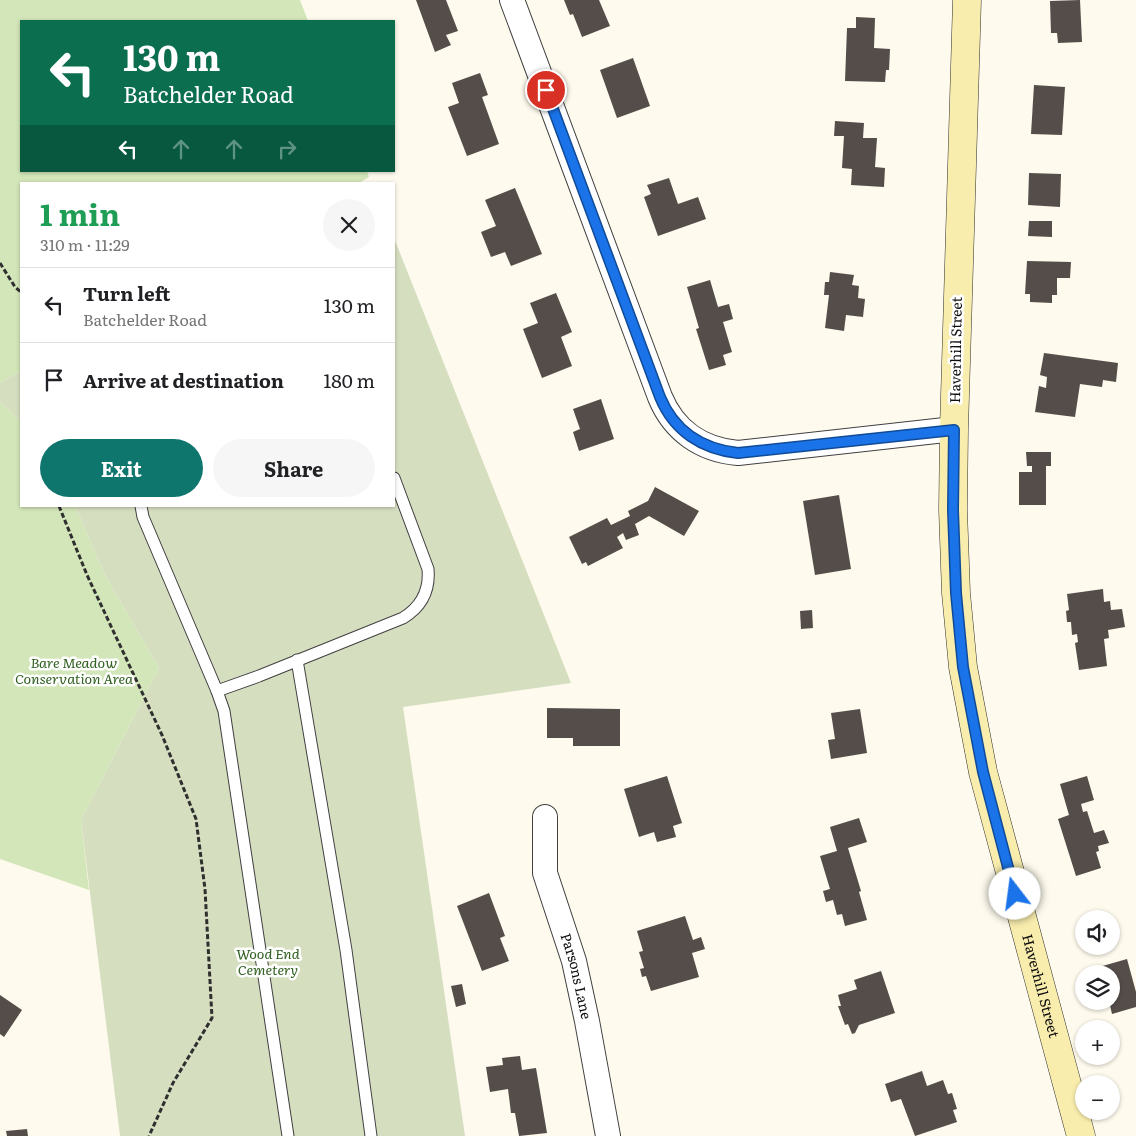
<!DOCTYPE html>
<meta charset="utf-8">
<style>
:root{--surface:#fff;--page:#f6f6f6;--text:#202124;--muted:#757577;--line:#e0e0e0;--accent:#0f766e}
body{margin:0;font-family:Literata,serif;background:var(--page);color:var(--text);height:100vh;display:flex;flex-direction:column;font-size:19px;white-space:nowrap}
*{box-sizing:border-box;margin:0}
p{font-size:16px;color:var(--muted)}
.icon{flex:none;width:28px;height:28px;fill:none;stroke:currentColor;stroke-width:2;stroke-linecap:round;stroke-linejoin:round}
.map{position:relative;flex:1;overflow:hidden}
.drawer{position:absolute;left:20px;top:182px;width:375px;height:325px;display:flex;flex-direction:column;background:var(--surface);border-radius:0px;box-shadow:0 1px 4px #0004}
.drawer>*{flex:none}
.hud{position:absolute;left:20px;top:20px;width:375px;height:152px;border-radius:0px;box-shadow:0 1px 4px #0004;background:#0b6e4f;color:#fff;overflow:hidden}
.fabs{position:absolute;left:1075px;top:910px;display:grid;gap:10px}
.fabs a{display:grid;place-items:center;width:45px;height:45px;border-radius:50%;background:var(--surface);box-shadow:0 1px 4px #0004;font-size:25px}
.pin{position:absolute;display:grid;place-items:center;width:42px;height:42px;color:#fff;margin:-21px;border:2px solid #fff;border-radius:50%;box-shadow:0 1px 5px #0007}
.me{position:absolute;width:55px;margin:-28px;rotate:345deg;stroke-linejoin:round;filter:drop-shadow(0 0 4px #0008)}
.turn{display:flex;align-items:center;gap:18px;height:105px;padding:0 20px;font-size:22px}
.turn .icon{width:65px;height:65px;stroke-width:2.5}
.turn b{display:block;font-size:35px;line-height:42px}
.lanes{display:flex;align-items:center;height:48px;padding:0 20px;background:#0003;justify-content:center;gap:25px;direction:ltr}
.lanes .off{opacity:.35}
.round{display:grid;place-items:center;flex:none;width:52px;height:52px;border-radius:26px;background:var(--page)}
.overview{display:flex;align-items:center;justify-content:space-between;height:85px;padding:0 20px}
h1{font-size:30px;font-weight:700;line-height:38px;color:#1e9e55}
.action{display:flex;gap:10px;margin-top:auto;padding:10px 20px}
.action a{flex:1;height:58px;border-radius:30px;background:var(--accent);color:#fff;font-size:20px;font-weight:700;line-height:58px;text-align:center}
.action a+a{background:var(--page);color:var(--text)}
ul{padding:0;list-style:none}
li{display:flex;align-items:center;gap:15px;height:75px;padding:0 20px;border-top:1px solid var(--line)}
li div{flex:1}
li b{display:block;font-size:19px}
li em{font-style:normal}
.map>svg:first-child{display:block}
.green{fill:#d3e6b9}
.cemetery{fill:#d6dec0}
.building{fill:#544d4a}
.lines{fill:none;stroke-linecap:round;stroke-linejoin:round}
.service-casing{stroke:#404040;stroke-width:13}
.minor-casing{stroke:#404040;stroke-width:26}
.secondary-casing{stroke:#2f2f2f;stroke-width:29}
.path{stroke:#2f2f2f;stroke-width:3;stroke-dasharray:5 2.5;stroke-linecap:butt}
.service{stroke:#fff;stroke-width:11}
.minor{stroke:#fff;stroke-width:24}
.secondary{stroke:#f9edad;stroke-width:28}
.route-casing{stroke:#114b97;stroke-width:12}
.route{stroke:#1a73e8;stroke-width:9}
.labels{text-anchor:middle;stroke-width:5;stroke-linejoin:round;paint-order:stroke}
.street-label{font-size:14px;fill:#0d0d0d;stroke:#fff}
.park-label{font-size:14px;font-style:italic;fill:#316021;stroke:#fff}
</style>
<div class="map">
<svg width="1136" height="1136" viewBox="0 0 1136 1136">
<rect width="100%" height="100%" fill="#fefaed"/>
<g class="green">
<path d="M0 0H300L308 21H21V171H367L369 177 357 184H21V371L0 383Z"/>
<path d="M0 402 21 421V506H75L105 575 159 668 81 820 89 890 0 859Z"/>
</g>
<g class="cemetery">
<path d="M394 238 571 683 403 707 465 1136H120L81 820 159 668 105 575 75 506H394Z"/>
<path d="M21 371V421L0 402V383Z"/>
</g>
<g class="building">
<path d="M416 0H446L458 31 446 35 451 45 435 52Z"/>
<path d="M564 0H599L610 26 582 37 573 14 570 15Z"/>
<path d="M1080 0 1082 42 1058 43 1057 33H1051L1050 1Z"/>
<path d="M856 17 875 18 874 48 890 49 889 70H886L885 82 845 81 847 28H856Z"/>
<path d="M633 58 650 106 617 118 600 70Z"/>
<path d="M480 73 488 95 482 97 499 144 467 156 448 107 459 103 452 83Z"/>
<path d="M1034 85 1065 87 1062 135 1031 134Z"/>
<path d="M835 121 864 123 863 138H877L875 167 885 168 884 187 851 185 852 169 842 168 844 136H834Z"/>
<path d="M1029 173 1061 174 1060 207 1028 205Z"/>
<path d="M669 178 678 204 698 197 706 219 658 236 644 197 651 194 647 185Z"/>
<path d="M515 188 542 254 511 266 505 252 491 257 481 232 496 226 485 200Z"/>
<path d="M1029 221H1052V237L1028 236Z"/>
<path d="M1027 261 1071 262 1070 278H1057V295H1052V303L1030 302V294H1025Z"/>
<path d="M830 272 854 275 852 285 859 286 858 298 865 299 863 317 846 315 844 331 825 328 829 295H824L825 282H829Z"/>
<path d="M710 280 718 307 729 304 733 319 723 322 732 352 723 355 726 365 709 370 696 329 699 328 687 287Z"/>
<path d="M556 293 572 332 561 337 572 366 542 378 523 329 538 323 530 303Z"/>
<path d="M1044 353 1118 363 1116 382 1103 380 1102 387 1080 384 1075 417 1035 412 1039 386 1046 388 1047 377 1040 375Z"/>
<path d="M601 399 614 439 579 451 573 432 580 429 573 409Z"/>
<path d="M1026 452H1051V466H1046V505H1019V472H1032V466H1027Z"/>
<path d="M655 487 699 511 684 536 649 516 635 524 639 535 626 540 623 533 617 537 623 548 588 566 586 562 582 564 569 537 607 518 611 525 630 516 628 511 648 501Z"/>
<path d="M839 495 851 569 815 575 803 501Z"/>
<path d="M1103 589 1104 602 1110 601 1111 610 1122 609 1125 627 1108 630 1109 638 1104 639 1107 666 1079 670 1075 643 1078 642 1077 634 1072 635 1071 622H1067L1066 611 1069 610 1067 594Z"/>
<path d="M812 610 813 628 801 629 800 611Z"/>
<path d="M547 708 620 709V746H573V738H547Z"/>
<path d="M860 709 867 753 831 759 828 740 835 739 831 713Z"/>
<path d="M667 776 682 823 673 826 676 837 657 842 654 832 639 837 624 789Z"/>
<path d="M1087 776 1094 800 1081 804 1083 812 1087 811 1094 833 1104 830 1109 843 1098 846 1099 851 1096 852 1101 868 1076 876 1058 819 1069 815 1060 784Z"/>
<path d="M859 818 867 842 848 848 861 891 859 892 867 920 845 926 842 914 837 915 833 900 826 902 823 891 830 889 820 856 837 851 830 827Z"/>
<path d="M489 893 505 936 500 938 509 961 482 971 457 906Z"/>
<path d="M685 916 693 940 701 937 705 949 692 953 699 977 651 991 646 976 642 977 640 969 644 968 639 952 643 951 637 931Z"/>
<path d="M1127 959 1136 992V1007L1112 1014 1109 1001H1111V974H1101L1099 967Z"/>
<path d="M881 971 895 1013 859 1025 855 1033 852 1034 848 1024 845 1025 838 1006H841L838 995 857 989 854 980Z"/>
<path d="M462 984 466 1004 456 1007 451 986Z"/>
<path d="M0 995 22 1010 4 1037 0 1034Z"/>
<path d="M520 1056 522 1070 536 1068 547 1133 519 1136 515 1113H511L508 1089 490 1092 486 1067 503 1065 502 1058Z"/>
<path d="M922 1071 927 1086 943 1080 948 1094 952 1093 957 1109 953 1110 957 1122 915 1136 901 1099 891 1102 885 1084Z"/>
<path d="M27 1129 28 1136H7L6 1131Z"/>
</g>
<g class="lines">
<defs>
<g id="service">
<path d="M141 506 143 517 217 691 224 711 288 1136"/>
<path d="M297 660 346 950 371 1136"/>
<path d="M217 691 259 676 403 618C421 607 430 591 428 569L394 478"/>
</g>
<g id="minor">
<path d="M512 0 660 397C674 431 702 450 738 453L954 429"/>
<path id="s1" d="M545 817V873L574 961 587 1021 608 1136"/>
</g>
<g id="secondary">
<path id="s2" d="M967 0 954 429 953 510 956 593 963 667 983 772 1081 1136"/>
</g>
</defs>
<use href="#service" class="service-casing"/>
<use href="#minor" class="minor-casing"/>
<use href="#secondary" class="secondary-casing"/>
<g class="path">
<path d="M0 263 15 287 21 292"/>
<path d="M59 506 87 575 162 735 196 819 205 889 212 1018 173 1083 149 1136"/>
</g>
<use href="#service" class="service"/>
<use href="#minor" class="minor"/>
<use href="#secondary" class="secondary"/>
</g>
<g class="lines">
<defs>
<path id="route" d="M546 90 660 397C674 431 702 449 738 453L954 430 953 510 956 593 963 667 983 772 1015 894"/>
</defs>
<use href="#route" class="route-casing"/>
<use href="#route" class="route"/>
</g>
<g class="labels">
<g class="street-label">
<text transform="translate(956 350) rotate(-89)" y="5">Haverhill Street</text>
<text dy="5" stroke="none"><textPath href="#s1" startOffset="164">Parsons Lane</textPath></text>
<text dy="5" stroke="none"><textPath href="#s2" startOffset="996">Haverhill Street</textPath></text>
</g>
<g class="park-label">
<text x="74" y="668">Bare Meadow<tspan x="74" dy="16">Conservation Area</tspan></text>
<text x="268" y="959">Wood End<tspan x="268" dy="16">Cemetery</tspan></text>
</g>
</g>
</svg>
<div class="fabs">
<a><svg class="icon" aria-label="sound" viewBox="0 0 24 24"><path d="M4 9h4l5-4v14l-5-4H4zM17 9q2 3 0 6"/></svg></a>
<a><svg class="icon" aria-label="layers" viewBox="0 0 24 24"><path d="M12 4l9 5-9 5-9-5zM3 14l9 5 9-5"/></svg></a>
<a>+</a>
<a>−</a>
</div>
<div class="pin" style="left:546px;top:90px;background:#d93025"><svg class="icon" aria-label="arrive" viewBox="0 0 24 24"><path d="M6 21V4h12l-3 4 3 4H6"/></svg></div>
<svg class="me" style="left:1015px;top:894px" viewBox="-20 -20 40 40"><circle r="19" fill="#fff"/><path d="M0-13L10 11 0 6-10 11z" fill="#1a73e8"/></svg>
<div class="hud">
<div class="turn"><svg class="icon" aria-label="left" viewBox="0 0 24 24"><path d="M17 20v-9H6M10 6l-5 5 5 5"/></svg><div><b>130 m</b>Batchelder Road</div></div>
<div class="lanes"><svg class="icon" aria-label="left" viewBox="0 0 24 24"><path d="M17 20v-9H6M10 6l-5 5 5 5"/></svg><svg class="icon off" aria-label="ahead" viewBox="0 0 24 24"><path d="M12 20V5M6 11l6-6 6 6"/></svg><svg class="icon off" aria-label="ahead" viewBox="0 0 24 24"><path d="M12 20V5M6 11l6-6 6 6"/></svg><svg class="icon off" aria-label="right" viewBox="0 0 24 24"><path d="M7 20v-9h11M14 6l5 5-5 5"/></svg></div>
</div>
<section class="drawer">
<div class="overview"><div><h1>1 min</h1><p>310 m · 11:29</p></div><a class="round"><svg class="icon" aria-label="close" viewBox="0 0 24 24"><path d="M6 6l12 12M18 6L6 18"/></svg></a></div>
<ul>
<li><svg class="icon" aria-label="left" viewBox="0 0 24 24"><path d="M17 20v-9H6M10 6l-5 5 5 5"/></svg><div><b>Turn left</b><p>Batchelder Road</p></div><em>130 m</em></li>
<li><svg class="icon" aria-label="arrive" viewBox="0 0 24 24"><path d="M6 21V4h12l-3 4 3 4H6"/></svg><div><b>Arrive at destination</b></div><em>180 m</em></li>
</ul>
<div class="action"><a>Exit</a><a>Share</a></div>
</section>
</div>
